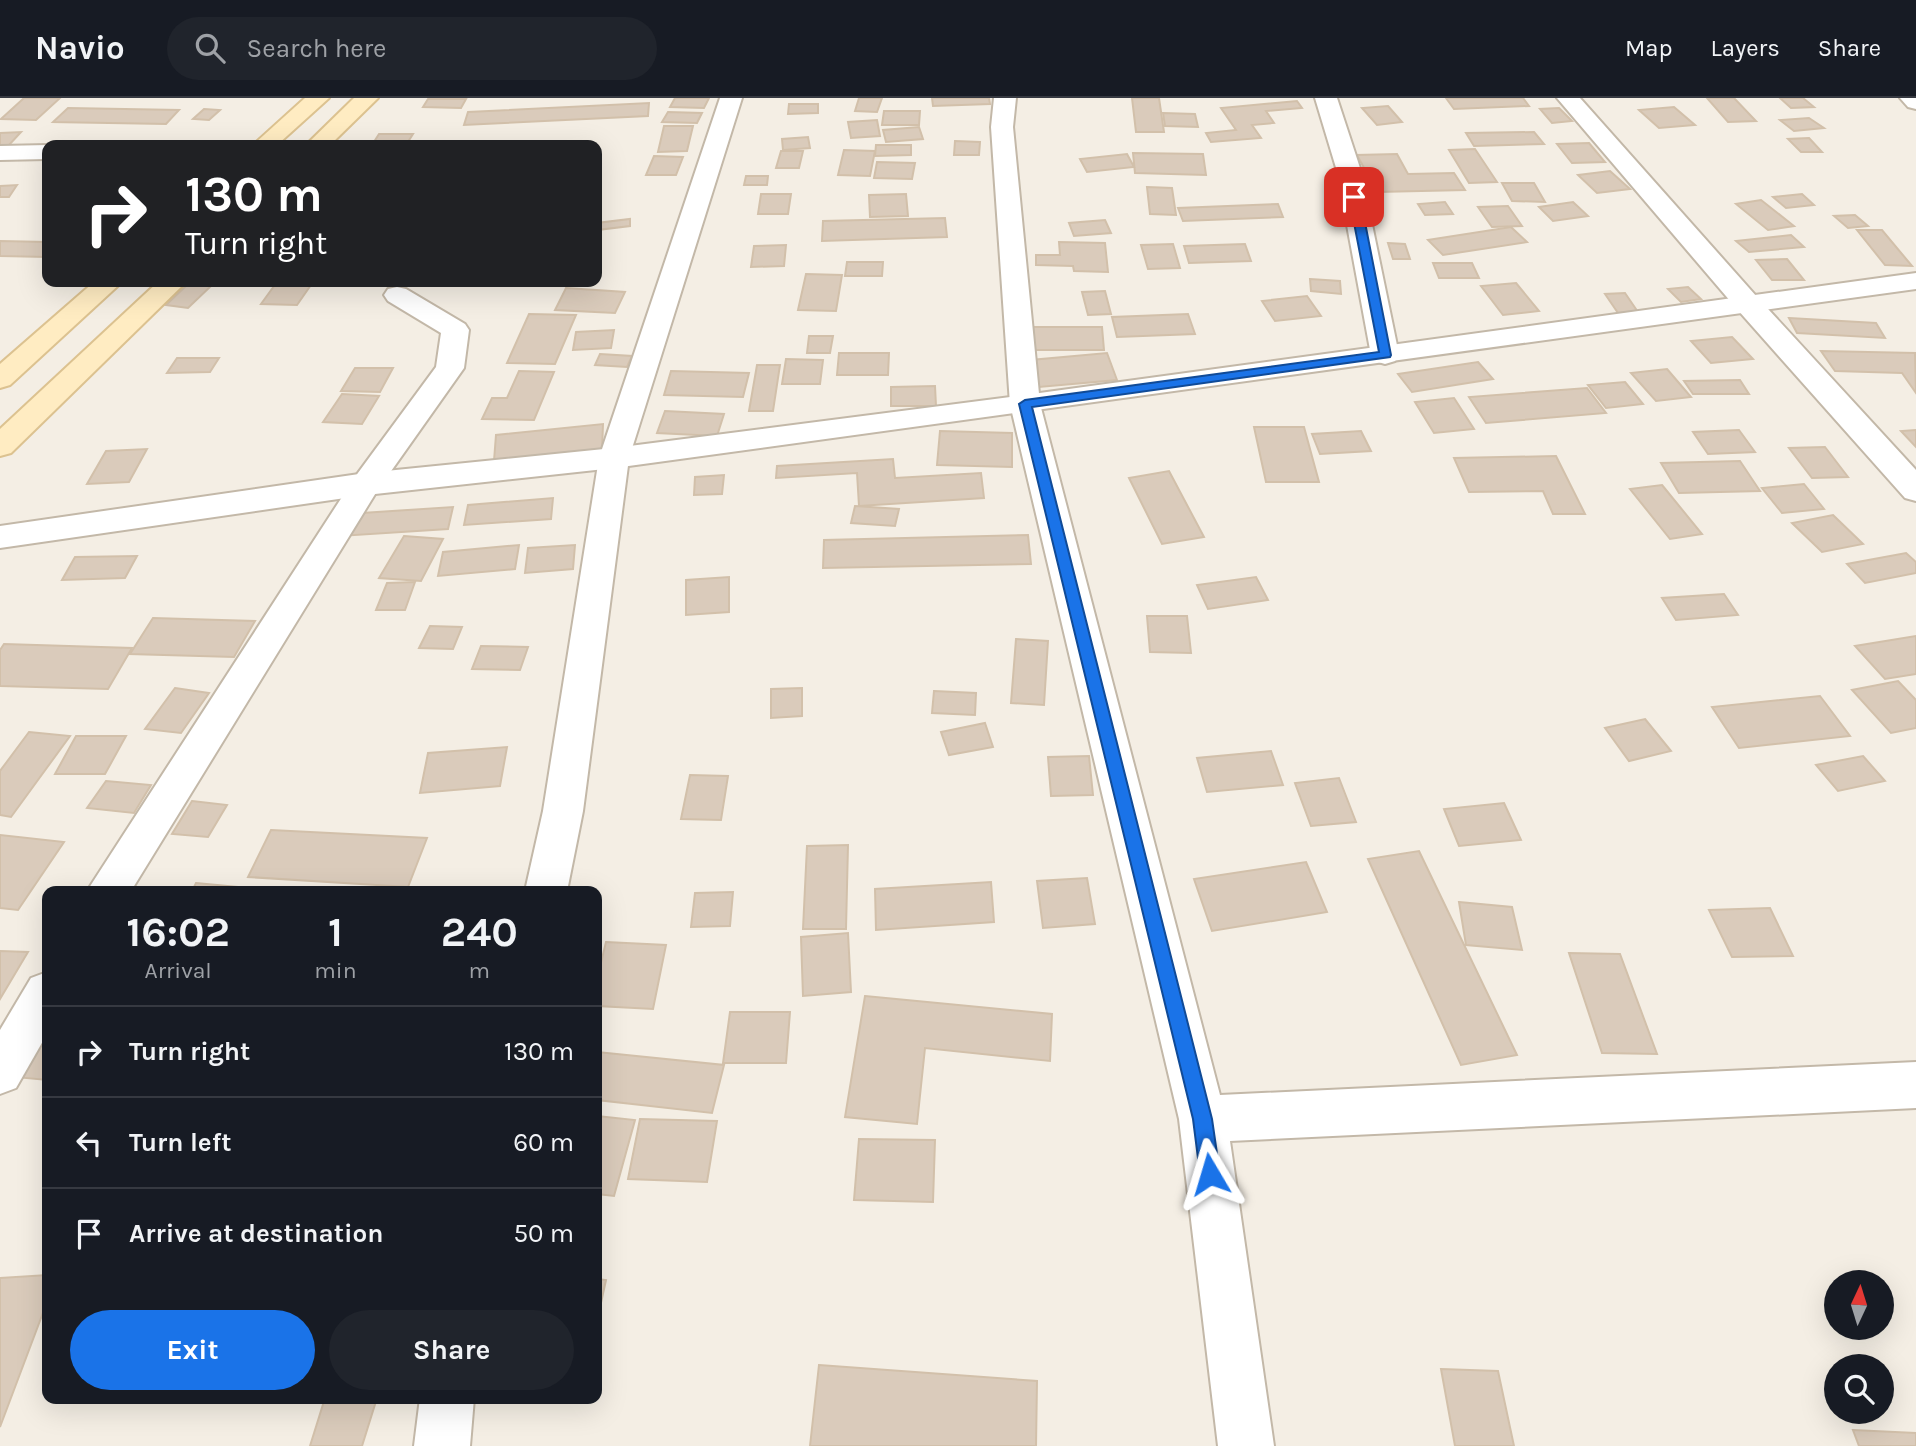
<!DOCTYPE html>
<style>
:root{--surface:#171b24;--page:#20242c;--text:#f1f3f6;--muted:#9ea1a6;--line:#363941;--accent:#1a73e8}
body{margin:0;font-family:Karla,sans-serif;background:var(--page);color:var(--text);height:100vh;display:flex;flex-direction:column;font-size:26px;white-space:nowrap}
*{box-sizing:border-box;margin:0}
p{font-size:23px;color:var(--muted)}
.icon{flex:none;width:38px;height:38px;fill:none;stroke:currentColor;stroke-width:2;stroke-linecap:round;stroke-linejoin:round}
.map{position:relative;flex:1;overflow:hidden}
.side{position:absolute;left:42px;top:788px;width:560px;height:518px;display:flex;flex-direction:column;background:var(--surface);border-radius:14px;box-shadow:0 7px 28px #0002}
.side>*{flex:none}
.top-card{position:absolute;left:42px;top:42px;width:560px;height:147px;border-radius:14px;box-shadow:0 7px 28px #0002;background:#202124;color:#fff;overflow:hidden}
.needle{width:46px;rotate:4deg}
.tools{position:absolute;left:1824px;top:1172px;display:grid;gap:14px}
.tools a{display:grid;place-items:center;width:70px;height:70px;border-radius:50%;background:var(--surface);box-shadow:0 7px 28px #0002;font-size:35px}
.pin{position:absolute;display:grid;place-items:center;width:60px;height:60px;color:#fff;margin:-30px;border-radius:14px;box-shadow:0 4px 10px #0006}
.me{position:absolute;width:77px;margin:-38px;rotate:353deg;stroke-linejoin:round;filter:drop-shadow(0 0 5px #0008)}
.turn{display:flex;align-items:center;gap:24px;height:147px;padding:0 28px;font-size:32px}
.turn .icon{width:91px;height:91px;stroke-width:2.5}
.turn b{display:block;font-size:49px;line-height:60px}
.eta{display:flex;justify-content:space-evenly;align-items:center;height:119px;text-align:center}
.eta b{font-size:42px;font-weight:700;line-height:49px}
.action{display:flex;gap:14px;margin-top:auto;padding:14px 28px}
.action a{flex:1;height:80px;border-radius:42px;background:var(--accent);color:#fff;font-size:28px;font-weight:700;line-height:80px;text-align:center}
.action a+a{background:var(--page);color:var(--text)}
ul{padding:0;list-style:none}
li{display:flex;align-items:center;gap:21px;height:91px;padding:0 28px;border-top:2px solid var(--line)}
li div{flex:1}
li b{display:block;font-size:26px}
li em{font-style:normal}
header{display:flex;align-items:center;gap:42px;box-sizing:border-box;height:98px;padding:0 35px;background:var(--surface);border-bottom:2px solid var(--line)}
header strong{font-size:33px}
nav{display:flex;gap:38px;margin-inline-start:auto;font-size:24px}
.search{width:490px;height:63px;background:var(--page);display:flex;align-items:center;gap:18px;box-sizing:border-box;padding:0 24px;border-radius:38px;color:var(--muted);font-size:26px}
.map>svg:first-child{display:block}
.building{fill:#dacbbb;stroke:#d2c0aa;stroke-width:2}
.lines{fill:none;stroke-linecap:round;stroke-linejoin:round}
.minor-casing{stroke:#c3b8a8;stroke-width:4}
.tertiary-casing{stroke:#c3b8a8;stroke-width:4}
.secondary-casing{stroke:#dcc290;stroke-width:4}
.minor{fill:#fff;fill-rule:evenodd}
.tertiary{fill:#fff;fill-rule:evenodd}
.secondary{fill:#ffecc2;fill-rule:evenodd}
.route{fill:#1a73e8;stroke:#114b97;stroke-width:2}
</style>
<header>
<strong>Navio</strong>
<div class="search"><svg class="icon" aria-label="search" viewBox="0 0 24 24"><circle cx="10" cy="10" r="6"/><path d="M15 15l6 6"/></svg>Search here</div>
<nav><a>Map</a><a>Layers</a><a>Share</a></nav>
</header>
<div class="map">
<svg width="1916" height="1348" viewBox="0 0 1916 1348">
<rect width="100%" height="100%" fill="#f4eee4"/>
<g class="building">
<path d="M24 0H60L36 22 1 21Z"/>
<path d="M675 0H709L704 10 670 9Z"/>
<path d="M859 0H882L877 14 855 13Z"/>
<path d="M932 0H989L990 6 933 8Z"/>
<path d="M1132 0H1159L1164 34H1136Z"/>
<path d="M1446 0H1523L1529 8 1454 11Z"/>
<path d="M1707 0H1734L1756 23 1728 24Z"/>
<path d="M1780 0H1803L1814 9 1791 10Z"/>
<path d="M428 1H466L461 10 423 9Z"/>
<path d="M1297 3 1302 10 1266 13 1274 25 1252 27 1261 40 1211 44 1206 35 1236 32 1221 10Z"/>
<path d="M649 5 648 18 464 27 468 14Z"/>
<path d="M789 6H818V15L788 16Z"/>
<path d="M1388 8 1402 24 1377 27 1362 10Z"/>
<path d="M1674 9 1695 27 1659 30 1639 12Z"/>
<path d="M68 10 179 12 166 26 53 24Z"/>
<path d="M1559 10 1572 23 1552 25 1540 11Z"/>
<path d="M204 11 220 12 209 22 193 21Z"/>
<path d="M884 13H920L919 27H882Z"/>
<path d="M668 14 702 15 697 25 662 24Z"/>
<path d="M1163 15 1195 16 1198 29 1165 28Z"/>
<path d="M1809 20 1824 30 1794 33 1780 22Z"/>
<path d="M877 22 880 38 851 40 848 24Z"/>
<path d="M664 28H693L687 53 658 54Z"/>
<path d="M919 29 923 41 886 44 883 32Z"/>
<path d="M21 34 9 47H0V35Z"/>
<path d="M1534 34 1544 46 1474 48 1466 35Z"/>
<path d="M379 36H413L406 47H372Z"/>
<path d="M808 39 810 50 783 52 782 41Z"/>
<path d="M1809 40 1822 54H1801L1788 41Z"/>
<path d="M955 43 980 44 979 57H954Z"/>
<path d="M1589 45 1605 64 1572 65 1557 46Z"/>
<path d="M876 47H911V57L875 58Z"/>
<path d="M1475 51 1497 84 1469 85 1449 52Z"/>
<path d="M844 52 875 53 870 78 838 77Z"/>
<path d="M781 53H803L799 70H776Z"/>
<path d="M1133 55 1203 56 1206 77 1135 75Z"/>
<path d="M1127 56 1134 69 1087 74 1080 61Z"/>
<path d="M1397 56 1408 76 1454 75 1465 92 1377 94 1357 57Z"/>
<path d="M654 58 683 59 676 77H646Z"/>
<path d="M877 64 915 65 912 81 874 80Z"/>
<path d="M1610 73 1630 91 1597 95 1578 77Z"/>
<path d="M746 78H768L767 87H744Z"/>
<path d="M1502 85H1534L1545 104 1512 103Z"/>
<path d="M17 87 9 99H0V88Z"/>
<path d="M1147 89 1172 90 1176 117 1150 116Z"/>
<path d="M761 96H791L788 116H758Z"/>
<path d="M906 96 908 118 870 119 869 97Z"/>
<path d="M1802 96 1814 107 1786 110 1773 99Z"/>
<path d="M1761 102 1794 128 1768 132 1736 106Z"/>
<path d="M1445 104 1453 116 1425 117 1418 106Z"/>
<path d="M1573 104 1588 118 1553 123 1539 109Z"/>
<path d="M1278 106 1283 119 1183 123 1178 110Z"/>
<path d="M1508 108 1522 128 1492 129 1478 109Z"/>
<path d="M1855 117 1868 128 1848 130 1834 118Z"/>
<path d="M945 120 947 139 822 143 823 123Z"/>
<path d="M630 121V128L597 132V125Z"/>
<path d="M1105 122 1111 135 1074 138 1069 125Z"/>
<path d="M1511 129 1527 144 1443 157 1428 142Z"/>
<path d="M1857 132H1882L1912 168 1885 167Z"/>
<path d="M1791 137 1804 149 1749 154 1736 143Z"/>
<path d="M0 143 47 144V159L0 158Z"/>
<path d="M1059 144 1105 145 1108 174 1074 173 1073 168 1036 167V157H1060Z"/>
<path d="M1388 145 1405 146 1410 161H1393Z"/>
<path d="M1173 146 1180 170 1148 171 1141 147Z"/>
<path d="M1245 146 1251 163 1189 165 1184 148Z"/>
<path d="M786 147 784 168 751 169 754 148Z"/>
<path d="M1787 161 1804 182H1772L1756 162Z"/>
<path d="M847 164H883L882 178H845Z"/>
<path d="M1433 165H1472L1479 180H1439Z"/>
<path d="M806 176 842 177 836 213 798 212Z"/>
<path d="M1310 181 1340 183 1341 196 1311 193Z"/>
<path d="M277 184H313L297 207 261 206Z"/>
<path d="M543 184H579L577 188 541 187Z"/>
<path d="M189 185 211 188 188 210 166 207Z"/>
<path d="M1516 185 1539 213 1503 217 1481 188Z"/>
<path d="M1688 189 1701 201 1681 204 1668 191Z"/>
<path d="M566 190 625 194 615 215 555 212Z"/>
<path d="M1105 193 1111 216 1088 217 1082 194Z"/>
<path d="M1625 195 1638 214 1618 215 1605 196Z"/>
<path d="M1307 198 1321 218 1275 223 1262 203Z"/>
<path d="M529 216 576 217 555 266 507 265Z"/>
<path d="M1188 216 1195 236 1117 239 1112 219Z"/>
<path d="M1789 220 1876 225 1885 240 1797 235Z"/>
<path d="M1033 229H1102L1104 252H1034Z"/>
<path d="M614 232 611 250 573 252 576 234Z"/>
<path d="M809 238H833L830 255H807Z"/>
<path d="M1732 239 1753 261 1711 265 1691 243Z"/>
<path d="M1821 253 1915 255 1916 295 1902 275 1835 273Z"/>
<path d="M839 255H889L888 277H837Z"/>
<path d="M1107 255 1117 282 1039 289 1031 262Z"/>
<path d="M600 256 632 258 627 269 595 267Z"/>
<path d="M177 260H219L210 274 167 275Z"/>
<path d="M786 261 823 262 820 286H782Z"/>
<path d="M1478 264 1493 281 1412 294 1398 276Z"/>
<path d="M757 267H780L773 313H749Z"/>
<path d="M355 270H393L380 294 341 293Z"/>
<path d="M1667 271 1691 299 1656 303 1631 275Z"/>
<path d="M519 273 554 274 534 322 482 321 492 300H507Z"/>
<path d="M671 273 749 275 743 299 664 297Z"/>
<path d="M1740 282 1749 296H1693L1684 283Z"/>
<path d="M1625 284 1643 306 1606 310 1588 287Z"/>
<path d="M935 288 936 308H891V289Z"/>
<path d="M1587 290 1606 315 1486 325 1469 299Z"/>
<path d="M342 296 379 298 362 326 323 324Z"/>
<path d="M1454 300 1474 331 1434 335 1415 304Z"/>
<path d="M665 313 724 316 717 338 657 335Z"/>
<path d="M603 326 602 352 494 363 496 337Z"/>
<path d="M1254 329H1304L1319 384H1266Z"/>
<path d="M1739 332 1755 354 1708 356 1693 334Z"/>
<path d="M1916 332V349L1901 333Z"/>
<path d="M940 333 1012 335V369L937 367Z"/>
<path d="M1361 333 1371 353 1320 356 1312 336Z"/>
<path d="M1825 349 1848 379 1812 380 1789 350Z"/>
<path d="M147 351 129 384 87 386 106 353Z"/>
<path d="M1556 358 1585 416H1553L1543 393 1469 394 1454 360Z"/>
<path d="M893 361 895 380 981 375 984 400 859 408 857 375 776 380 777 368Z"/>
<path d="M1740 363 1760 393 1679 395 1661 365Z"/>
<path d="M1169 373 1204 439 1162 446 1129 380Z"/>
<path d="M724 377 722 396 694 397 695 379Z"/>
<path d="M1804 386 1824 411 1782 415 1762 390Z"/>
<path d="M1662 387 1702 436 1670 441 1630 391Z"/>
<path d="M553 400 551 421 464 427 468 407Z"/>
<path d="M855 408 899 411 895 428 851 425Z"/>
<path d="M453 409 448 431 340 438 347 416Z"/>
<path d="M1833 417 1863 446 1822 454 1792 425Z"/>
<path d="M1028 437 1031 466 823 470 824 442Z"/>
<path d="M404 438 443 441 421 483 379 480Z"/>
<path d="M519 447 515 471 438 478 443 454Z"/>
<path d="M575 447 573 471 525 475 528 450Z"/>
<path d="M1906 455 1916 464V475L1865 485 1847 466Z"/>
<path d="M137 458 125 480 62 482 75 459Z"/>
<path d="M729 479V514L686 517V482Z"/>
<path d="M1256 479 1268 502 1208 511 1197 487Z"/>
<path d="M415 484 405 512H376L387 485Z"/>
<path d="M1724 496 1738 517 1676 522 1662 500Z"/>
<path d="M1147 518H1187L1191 555 1150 554Z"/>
<path d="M153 520 255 523 234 559 130 556Z"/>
<path d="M430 528 462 529 453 551 419 550Z"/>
<path d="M1916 538V576L1885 581 1855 548Z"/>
<path d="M1016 541 1048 543 1044 607 1011 605Z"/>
<path d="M4 546 132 550 108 591 0 588V552Z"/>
<path d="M481 548 528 549 520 572 472 571Z"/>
<path d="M1898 583 1916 602V630L1891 635 1852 592Z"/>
<path d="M175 590 209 595 181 635 145 631Z"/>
<path d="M802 590V618L771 620V591Z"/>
<path d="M934 593 976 595 975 617 932 615Z"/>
<path d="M1820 598 1850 638 1739 650 1712 609Z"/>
<path d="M1645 621 1671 653 1629 663 1605 630Z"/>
<path d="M985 625 993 649 949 657 941 634Z"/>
<path d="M29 634 70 638 11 719 0 717V673Z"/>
<path d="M76 638H126L105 676H55Z"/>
<path d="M507 649 500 688 420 695 428 655Z"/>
<path d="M1271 653 1283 687 1207 694 1197 660Z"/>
<path d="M1089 658 1093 697 1051 698 1048 659Z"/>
<path d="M1863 658 1885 683 1838 693 1816 667Z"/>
<path d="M690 677 728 678 721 722 681 721Z"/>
<path d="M1339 680 1356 724 1311 728 1295 685Z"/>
<path d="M106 683 151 687 134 715 87 710Z"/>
<path d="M192 703 227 707 208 739 172 736Z"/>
<path d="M1504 705 1521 742 1459 748 1444 711Z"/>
<path d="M271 732 427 740 408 789 248 779Z"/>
<path d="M0 737 64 744 18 812 0 810Z"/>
<path d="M848 747 846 831H803L807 748Z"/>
<path d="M1419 753 1517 957 1461 967 1368 761Z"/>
<path d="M1306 764 1327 814 1212 833 1194 781Z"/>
<path d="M1087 780 1095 826 1043 830 1037 783Z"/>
<path d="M991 784 994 824 876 832 875 791Z"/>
<path d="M196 785 239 789 236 793H192Z"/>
<path d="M733 794 730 828 691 829 695 795Z"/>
<path d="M1459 804 1512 809 1522 852 1466 847Z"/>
<path d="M1770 810 1793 858 1732 859 1709 812Z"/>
<path d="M848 835 851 894 803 898 801 839Z"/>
<path d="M606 844 666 847 653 911 597 908V881Z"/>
<path d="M0 853 28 854 0 901Z"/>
<path d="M1569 855 1620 856 1657 956 1602 955Z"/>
<path d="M865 898 1052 916 1050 963 925 950 917 1026 845 1019Z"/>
<path d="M730 914H790L786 965H723Z"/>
<path d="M40 938H47V982L15 979Z"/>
<path d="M597 954 724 967 712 1015 597 1002Z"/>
<path d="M597 1018 635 1022 614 1098 597 1096Z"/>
<path d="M640 1021 717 1023 707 1084 628 1081Z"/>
<path d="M859 1041 935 1042 933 1104 854 1102Z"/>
<path d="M47 1177V1204L0 1329V1180Z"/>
<path d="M597 1181 606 1182 597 1223Z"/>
<path d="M819 1267 1037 1283 1036 1348H810Z"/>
<path d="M1441 1271 1498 1273 1514 1348H1455Z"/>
<path d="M325 1300H377L362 1348H310Z"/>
<path d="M1853 1332 1916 1335V1348H1859Z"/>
</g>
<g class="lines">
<defs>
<g id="minor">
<path d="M720 0H742L629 360 583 713 567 793H525L543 713 599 360Z"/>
<path d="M994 0H1016L1013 29 1040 306 1220 997 1916 964V1010L1230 1043 1274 1348H1218L1179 1021 1010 306 991 29Z"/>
<path d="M1315 0H1337L1361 73 1399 257 1395 263 1385 266 1375 263 1371 257 1337 73Z"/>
<path d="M1557 0H1580L1757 199 1916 372V403L1905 400 1737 211Z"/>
<path d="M1900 0H1916V11L1908 9Z"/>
<path d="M48 47 47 61 0 62V48Z"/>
<path d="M397 189 406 191 465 226 469 232 464 270 377 393 131 793H87L355 379 436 269 441 235 388 203 384 197 388 191Z"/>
<path d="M47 874V936L16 990 0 996V932L31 880Z"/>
<path d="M420 1300H474L470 1348H414Z"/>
</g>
<path id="tertiary" d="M1916 175V191L614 370 366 397 0 450V428L366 375 614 350 1025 297Z"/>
<g id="secondary">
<path d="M305 0H329L277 47H253Z"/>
<path d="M354 0H378L330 47H306Z"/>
<path d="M94 184H122L10 287 0 290V266Z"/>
<path d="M158 184H186L11 355 0 358V331Z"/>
</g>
</defs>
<use href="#minor" class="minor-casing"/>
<use href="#tertiary" class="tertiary-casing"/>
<use href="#secondary" class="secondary-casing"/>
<use href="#minor" class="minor"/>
<use href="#tertiary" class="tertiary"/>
<use href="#secondary" class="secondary"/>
</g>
<path class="route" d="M1354 96 1360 99 1391 257 1390 259 1032 309 1212 1021 1220 1076 1217 1083 1210 1086 1203 1083 1200 1076 1193 1021 1019 306 1025 302 1379 254 1349 99Z"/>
</svg>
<div class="tools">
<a><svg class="needle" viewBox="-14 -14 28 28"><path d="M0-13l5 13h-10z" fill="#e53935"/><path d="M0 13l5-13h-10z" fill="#9ea1a6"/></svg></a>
<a><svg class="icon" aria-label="search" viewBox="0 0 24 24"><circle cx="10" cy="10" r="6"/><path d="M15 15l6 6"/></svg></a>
</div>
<div class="pin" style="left:1354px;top:99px;background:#d93025"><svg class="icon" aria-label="arrive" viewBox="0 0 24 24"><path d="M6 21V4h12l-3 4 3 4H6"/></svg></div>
<svg class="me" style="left:1210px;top:1076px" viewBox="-20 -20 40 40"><path d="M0-17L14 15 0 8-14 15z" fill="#1a73e8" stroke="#fff" stroke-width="4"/></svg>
<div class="top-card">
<div class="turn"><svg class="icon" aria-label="right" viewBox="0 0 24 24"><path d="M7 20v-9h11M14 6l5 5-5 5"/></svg><div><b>130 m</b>Turn right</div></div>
</div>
<section class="side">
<div class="eta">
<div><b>16:02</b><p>Arrival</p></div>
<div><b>1</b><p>min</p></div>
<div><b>240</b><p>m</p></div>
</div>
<ul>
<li><svg class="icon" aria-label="right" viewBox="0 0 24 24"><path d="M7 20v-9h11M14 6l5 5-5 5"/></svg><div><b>Turn right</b></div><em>130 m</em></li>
<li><svg class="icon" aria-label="left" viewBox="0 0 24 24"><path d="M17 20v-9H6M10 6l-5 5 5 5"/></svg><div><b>Turn left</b></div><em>60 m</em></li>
<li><svg class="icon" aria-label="arrive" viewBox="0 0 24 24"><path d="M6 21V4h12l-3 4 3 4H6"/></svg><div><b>Arrive at destination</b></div><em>50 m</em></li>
</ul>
<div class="action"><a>Exit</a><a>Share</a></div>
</section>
</div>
